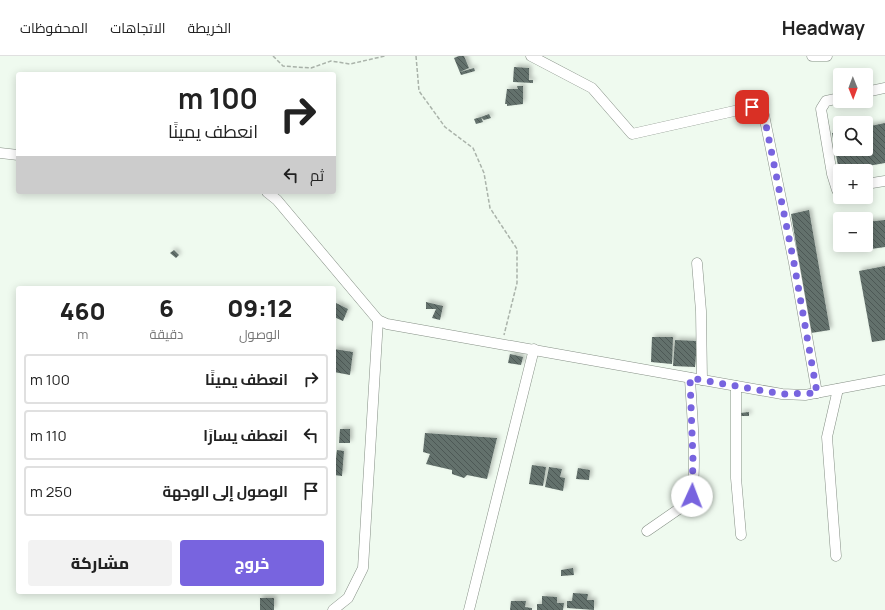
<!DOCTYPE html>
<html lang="ar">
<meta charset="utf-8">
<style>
:root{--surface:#fff;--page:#f2f2f2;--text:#222;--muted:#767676;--line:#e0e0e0;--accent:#7864df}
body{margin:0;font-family:Manrope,Cairo,sans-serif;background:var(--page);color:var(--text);direction:rtl;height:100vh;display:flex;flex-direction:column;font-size:15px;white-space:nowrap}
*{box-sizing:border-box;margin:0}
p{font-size:13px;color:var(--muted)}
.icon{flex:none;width:22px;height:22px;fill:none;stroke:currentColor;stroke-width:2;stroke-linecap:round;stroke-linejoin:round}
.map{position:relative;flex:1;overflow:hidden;direction:ltr}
.drawer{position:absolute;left:16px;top:230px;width:320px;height:308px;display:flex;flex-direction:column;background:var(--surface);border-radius:4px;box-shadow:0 2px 10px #0003;direction:rtl}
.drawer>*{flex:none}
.banner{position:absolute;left:16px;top:16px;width:320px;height:122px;border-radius:4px;box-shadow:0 2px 10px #0003;direction:rtl;background:#fff;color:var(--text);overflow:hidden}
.needle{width:26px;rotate:179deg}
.controls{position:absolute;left:833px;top:12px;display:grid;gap:8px}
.controls a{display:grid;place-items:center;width:40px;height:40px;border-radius:4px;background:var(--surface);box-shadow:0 2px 10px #0003;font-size:20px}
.pin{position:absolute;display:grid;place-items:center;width:34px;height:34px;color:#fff;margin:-17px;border-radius:8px;box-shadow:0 2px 6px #0006}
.me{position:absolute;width:44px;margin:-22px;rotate:2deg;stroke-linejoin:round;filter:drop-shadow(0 0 3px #0008)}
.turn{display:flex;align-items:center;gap:14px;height:84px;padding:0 12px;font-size:18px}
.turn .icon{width:52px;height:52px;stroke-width:2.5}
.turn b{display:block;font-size:28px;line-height:34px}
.then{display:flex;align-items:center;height:38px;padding:0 12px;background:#0003;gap:8px;font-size:15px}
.eta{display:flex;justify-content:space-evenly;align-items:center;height:68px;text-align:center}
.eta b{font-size:24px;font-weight:800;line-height:28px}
.primary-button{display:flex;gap:8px;margin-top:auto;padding:8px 12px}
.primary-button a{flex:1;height:46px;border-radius:4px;background:var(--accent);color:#fff;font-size:16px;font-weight:800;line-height:46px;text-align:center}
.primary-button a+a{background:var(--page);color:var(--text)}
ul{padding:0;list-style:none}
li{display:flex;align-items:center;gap:12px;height:50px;margin:0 8px 6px;padding:0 4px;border:2px solid var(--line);border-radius:4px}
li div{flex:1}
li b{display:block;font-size:15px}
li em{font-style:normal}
header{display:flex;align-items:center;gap:24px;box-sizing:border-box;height:56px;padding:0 20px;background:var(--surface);border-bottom:1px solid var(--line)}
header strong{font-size:19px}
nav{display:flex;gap:22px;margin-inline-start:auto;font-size:14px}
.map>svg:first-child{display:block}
.building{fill:url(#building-back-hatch);filter:url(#shadow)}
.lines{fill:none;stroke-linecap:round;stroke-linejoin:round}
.minor-casing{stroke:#858f85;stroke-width:11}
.path{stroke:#aab3aa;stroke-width:1.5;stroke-dasharray:4 2;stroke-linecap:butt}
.minor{stroke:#fff;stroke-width:10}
.route{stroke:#7864df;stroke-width:7;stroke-dasharray:0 12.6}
</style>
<header>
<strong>Headway</strong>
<nav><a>الخريطة</a><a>الاتجاهات</a><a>المحفوظات</a></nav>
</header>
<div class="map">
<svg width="885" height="554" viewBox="0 0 885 554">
<defs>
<pattern id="building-back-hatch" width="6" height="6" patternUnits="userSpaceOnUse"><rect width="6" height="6" fill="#63716c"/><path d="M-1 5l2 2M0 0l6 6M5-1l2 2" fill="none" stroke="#4e5854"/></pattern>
<filter id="shadow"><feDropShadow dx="2.5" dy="-2.5" stdDeviation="2" flood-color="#0004"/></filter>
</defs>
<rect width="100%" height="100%" fill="#effaef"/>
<g class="building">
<path d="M459 0H464L469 12 460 16 474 12 475 15 461 19 454 2Z"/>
<path d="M514 11 529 12V24H533V27L513 26Z"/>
<path d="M517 30H523V48L507 50V48H505L507 33H518Z"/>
<path d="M489 58 491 62 484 64 481 61 483 66 476 68 474 63 481 61Z"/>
<path d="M885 67V107L839 115 832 77 840 76V93H866V71Z"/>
<path d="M809 154 830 274 811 277 791 158Z"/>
<path d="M885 164V191L857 195 856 189H866V166Z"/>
<path d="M174 194 179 199 176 202 170 197Z"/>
<path d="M885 210V284L872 286 859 215Z"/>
<path d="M426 246 443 250 440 264 432 262 436 253H426Z"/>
<path d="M336 247 348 253 343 265 334 261Z"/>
<path d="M652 281H673L672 308 651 306Z"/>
<path d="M675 284 697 285 695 311 673 310Z"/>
<path d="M334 293 353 296 350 319 334 316Z"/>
<path d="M510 298 523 301 521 309 508 307Z"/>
<path d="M749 356V360H740V357Z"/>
<path d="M340 373H350V387H339Z"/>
<path d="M425 377 497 382 487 423 467 419 464 422 452 418V414L426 408 430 398 423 396Z"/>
<path d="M337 394 344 395 342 420 334 419Z"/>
<path d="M532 409 546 411 543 430 529 428Z"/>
<path d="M549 411 562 413 560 421 565 422 563 435 545 431Z"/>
<path d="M578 412 590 414 589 424 576 423Z"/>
<path d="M573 512 574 519 561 520V514Z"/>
<path d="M573 537 588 538 587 544H594V554L567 552V545H572Z"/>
<path d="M542 540 557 541V547H564L563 554H537V548H542Z"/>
<rect x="260" y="542" width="14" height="12"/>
<path d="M511 545H526L525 551 532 552V554H510Z"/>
</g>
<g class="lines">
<defs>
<g id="minor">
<path d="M531 0 592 32 632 78 752 51 760 53 764 59 794 207 817 337"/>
<path d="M812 0H827"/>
<path d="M866 36 885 32"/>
<path d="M840 42 826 45 821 53 832 118 837 134 840 133"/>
<path d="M0 97 18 99"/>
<path d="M866 128 885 125"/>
<path d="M267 136 277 144 378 264 387 268 782 338 805 339 885 324"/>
<path d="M697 207 701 255 702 324"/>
<path d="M736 330V422L741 479"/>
<path d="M647 475 689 446C699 425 691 348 690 322"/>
<path d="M836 500 827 381 838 333"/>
<path d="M333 554 348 542 363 512 378 264"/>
<path d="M469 554 534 293"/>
</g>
</defs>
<use href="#minor" class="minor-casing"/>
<g class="path">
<path d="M273 0 283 10 311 12 331 5 350 8 385 0"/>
<path d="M416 0 419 35 445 71 473 92 484 117 490 152 517 193V227L504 279"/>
</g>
<use href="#minor" class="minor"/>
</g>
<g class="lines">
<path class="route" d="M692 440 693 404 690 322 782 338 817 337 794 207 764 59 760 53 752 51"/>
</g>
</svg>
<div class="controls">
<a><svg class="needle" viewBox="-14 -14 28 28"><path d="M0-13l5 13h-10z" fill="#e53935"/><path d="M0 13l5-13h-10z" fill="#767676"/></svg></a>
<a><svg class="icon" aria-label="search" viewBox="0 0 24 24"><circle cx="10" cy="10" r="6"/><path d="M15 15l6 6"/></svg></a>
<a>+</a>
<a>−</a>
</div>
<div class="pin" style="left:752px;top:51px;background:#d93025"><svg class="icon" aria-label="arrive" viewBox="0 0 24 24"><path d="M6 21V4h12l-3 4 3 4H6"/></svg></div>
<svg class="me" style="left:692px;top:440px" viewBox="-20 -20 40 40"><circle r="19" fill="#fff"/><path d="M0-13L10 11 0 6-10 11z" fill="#7864df"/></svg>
<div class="banner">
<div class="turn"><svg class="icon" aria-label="right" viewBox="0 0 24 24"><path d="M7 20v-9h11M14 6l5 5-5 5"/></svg><div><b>100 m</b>انعطف يمينًا</div></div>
<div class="then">ثم<svg class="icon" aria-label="left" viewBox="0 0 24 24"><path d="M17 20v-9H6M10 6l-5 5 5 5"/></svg></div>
</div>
<section class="drawer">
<div class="eta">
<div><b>09:12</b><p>الوصول</p></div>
<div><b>6</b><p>دقيقة</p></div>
<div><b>460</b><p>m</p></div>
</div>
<ul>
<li><svg class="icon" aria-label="right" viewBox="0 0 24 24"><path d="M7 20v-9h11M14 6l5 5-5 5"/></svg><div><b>انعطف يمينًا</b></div><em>100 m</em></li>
<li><svg class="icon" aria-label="left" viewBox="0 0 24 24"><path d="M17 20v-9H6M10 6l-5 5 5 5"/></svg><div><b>انعطف يسارًا</b></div><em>110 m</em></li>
<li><svg class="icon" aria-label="arrive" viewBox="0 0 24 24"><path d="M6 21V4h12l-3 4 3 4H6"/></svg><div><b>الوصول إلى الوجهة</b></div><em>250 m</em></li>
</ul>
<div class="primary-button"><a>خروج</a><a>مشاركة</a></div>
</section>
</div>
